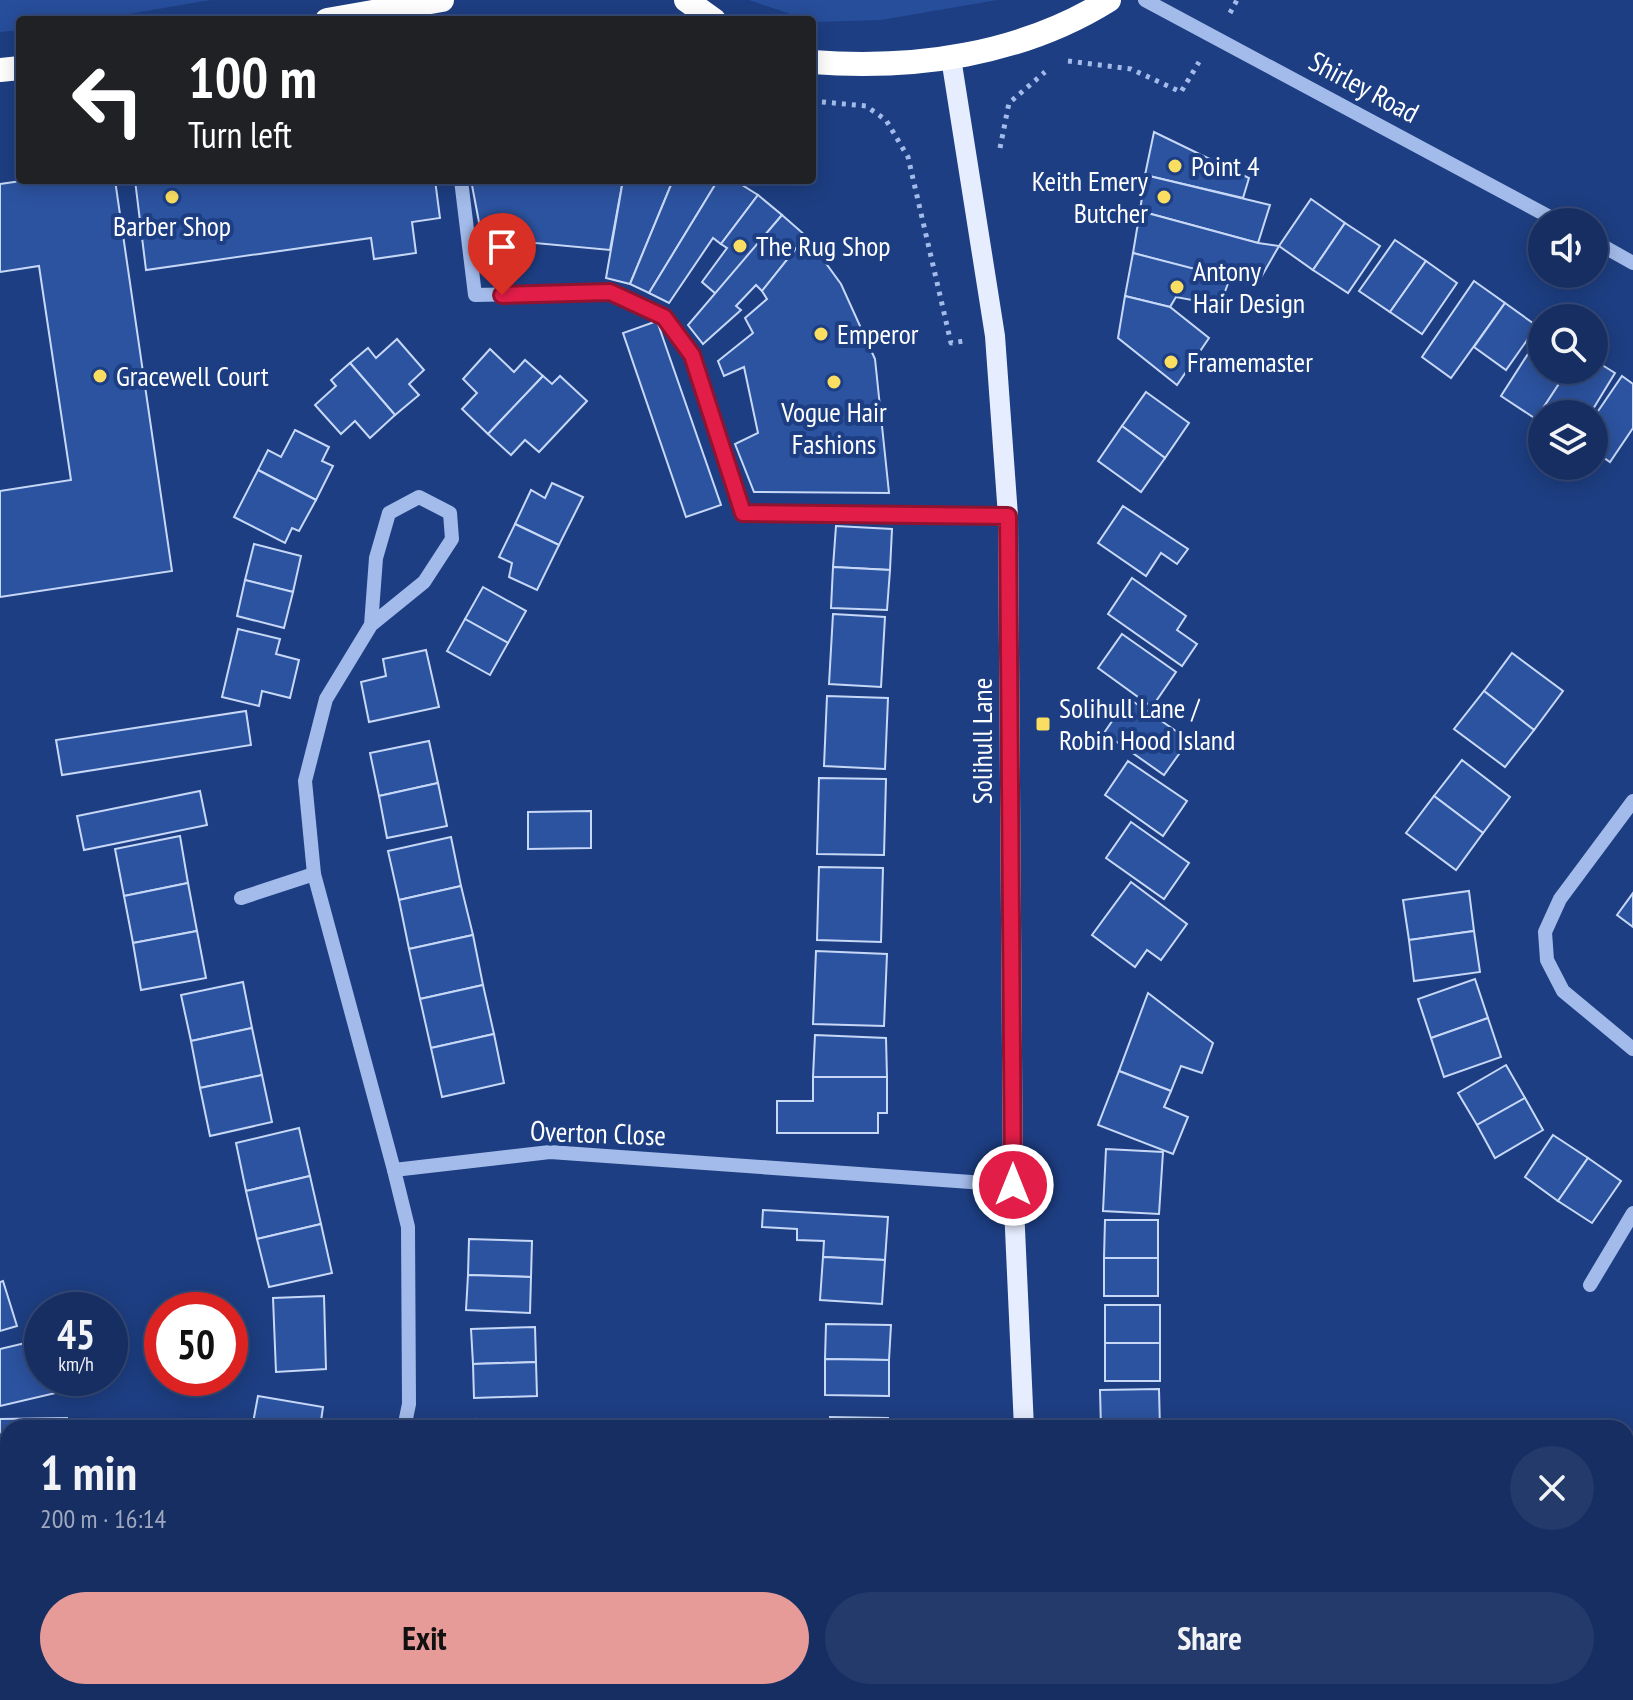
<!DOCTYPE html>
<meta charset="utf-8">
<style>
:root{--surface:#162e62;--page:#233a6b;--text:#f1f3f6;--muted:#9ea8be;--line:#354a77;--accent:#e69b98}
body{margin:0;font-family:"PT Sans Narrow",sans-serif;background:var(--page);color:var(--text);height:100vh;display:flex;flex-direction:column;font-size:30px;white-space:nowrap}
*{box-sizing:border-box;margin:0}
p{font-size:26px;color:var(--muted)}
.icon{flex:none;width:44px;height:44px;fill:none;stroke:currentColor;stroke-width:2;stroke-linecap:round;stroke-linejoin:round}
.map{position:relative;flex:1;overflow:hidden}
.side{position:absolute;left:0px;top:1420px;width:1634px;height:280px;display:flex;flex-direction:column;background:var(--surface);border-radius:24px 24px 0 0;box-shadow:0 4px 20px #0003,0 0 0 2px var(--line)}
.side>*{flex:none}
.hud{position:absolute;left:16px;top:16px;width:800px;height:168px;border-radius:8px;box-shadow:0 4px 20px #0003,0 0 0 2px var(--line);background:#202124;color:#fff;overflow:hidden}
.fabs{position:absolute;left:1528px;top:208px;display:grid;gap:16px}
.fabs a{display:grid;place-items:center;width:80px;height:80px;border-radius:50%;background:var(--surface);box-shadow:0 4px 20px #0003,0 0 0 2px var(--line);font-size:40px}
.speed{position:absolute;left:24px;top:1292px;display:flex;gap:16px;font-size:40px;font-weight:700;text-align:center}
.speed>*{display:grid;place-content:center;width:104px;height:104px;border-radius:50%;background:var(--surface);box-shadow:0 4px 20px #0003,0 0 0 2px var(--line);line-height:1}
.speed small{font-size:20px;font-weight:400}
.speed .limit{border:12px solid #d22;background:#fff;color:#111}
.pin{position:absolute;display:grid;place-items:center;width:68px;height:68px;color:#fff;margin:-82px -34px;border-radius:50% 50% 50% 0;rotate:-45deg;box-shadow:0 0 8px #0007}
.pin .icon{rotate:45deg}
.me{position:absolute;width:88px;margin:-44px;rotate:0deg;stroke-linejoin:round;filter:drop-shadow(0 0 6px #0008)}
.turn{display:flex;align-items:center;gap:28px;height:168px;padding:0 40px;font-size:36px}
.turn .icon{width:104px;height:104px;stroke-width:2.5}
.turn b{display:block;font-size:56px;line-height:68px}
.round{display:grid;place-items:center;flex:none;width:84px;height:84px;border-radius:42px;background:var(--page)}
.summary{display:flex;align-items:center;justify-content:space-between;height:136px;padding:0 40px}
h1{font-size:48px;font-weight:700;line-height:60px}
.cta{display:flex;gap:16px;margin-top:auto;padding:16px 40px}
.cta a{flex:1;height:92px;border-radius:48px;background:var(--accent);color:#111;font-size:32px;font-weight:700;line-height:92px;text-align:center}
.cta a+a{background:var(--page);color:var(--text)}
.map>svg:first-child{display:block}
.green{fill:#274e9b}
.building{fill:#2c53a0;stroke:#c7d8f7;stroke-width:2}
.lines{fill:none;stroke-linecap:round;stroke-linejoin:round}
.path{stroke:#a3bbea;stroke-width:5;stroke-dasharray:4 6;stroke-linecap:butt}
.minor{stroke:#a3bbea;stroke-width:14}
.major{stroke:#e6edfe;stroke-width:20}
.highway{stroke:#fff;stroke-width:24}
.route-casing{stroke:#92132f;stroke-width:20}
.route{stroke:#e11d48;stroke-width:14}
.poi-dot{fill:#f9de61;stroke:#1d3e82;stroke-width:3}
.labels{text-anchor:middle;stroke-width:8;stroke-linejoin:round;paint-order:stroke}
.street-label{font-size:28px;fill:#fff;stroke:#1d3e82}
.poi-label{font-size:28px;fill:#fff;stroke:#1d3e82;text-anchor:start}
</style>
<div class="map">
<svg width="1633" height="1700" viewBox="0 0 1633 1700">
<rect width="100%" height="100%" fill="#1d3e82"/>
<g class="green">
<path d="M0 0H210L94 20H20V30L0 32Z"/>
<path d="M749 0H997L881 20 814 22Z"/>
</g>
<g class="building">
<path d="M1154 132 1249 178 1243 198 1145 175Z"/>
<path d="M1145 175 1270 205 1258 243 1140 211Z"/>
<path d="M28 180H115L172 571 0 597V491L71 480 39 266 0 272V184Z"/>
<path d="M135 180H435L440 218 412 222 416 253 374 259 371 238 146 270Z"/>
<path d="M471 180H623L610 250 482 238Z"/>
<path d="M623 180H673L630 284 606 278Z"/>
<path d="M673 180H718L649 293 630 284Z"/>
<path d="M718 180H734L758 195 721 244 713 238 669 303 649 293Z"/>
<path d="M758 195 782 215 716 294 702 282 727 248 721 244Z"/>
<path d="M1311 199 1345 223 1313 270 1279 246Z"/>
<path d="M1140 211 1258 243 1279 246 1256 286 1133 253Z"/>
<path d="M782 215 806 236 762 291 756 285 736 306 741 310 703 344 688 325Z"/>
<path d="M1345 223 1380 246 1348 293 1313 270Z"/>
<path d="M806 236 841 284 875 359 889 493 754 492 735 444 758 433 744 367 724 376 718 361 753 333 745 318 767 299 762 291Z"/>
<path d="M1395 240 1426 261 1390 312 1359 291Z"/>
<path d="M1133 253 1230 278 1220 305 1176 297 1170 307 1125 296Z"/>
<path d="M1426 261 1457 283 1422 334 1390 312Z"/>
<path d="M1474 281 1505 303 1451 378 1422 357Z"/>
<path d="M1125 296 1170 307 1209 338 1177 385 1118 338Z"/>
<path d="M1505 303 1537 326 1506 370 1474 347Z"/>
<path d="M657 321 721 505 686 517 623 333Z"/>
<path d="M1542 332V370H1568L1536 419 1501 396Z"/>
<path d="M397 339 424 370 409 384 419 395 395 415 350 363 368 348 376 358Z"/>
<path d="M490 349 514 372 525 360 543 376 488 434 462 409 477 393 463 379Z"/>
<path d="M1594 360 1615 373 1590 414H1542V423L1536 419 1568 370H1594Z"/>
<path d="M350 363 395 415 370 438 355 421 341 434 315 405 336 386 331 380Z"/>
<path d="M543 376 552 384 560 376 587 401 539 452 525 440 511 455 488 434Z"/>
<path d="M1622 376 1633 384V428L1610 462 1594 451V417Z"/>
<path d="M1146 392 1189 423 1165 458 1122 426Z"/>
<path d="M1122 426 1165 458 1141 492 1098 461Z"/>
<path d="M295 430 329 447 322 461 333 466 316 500 258 470 268 450 281 457Z"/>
<path d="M258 470 316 500 299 531 292 528 285 543 234 517Z"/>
<path d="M552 483 583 497 559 545 515 524 531 490 545 498Z"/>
<path d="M1123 506 1188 549 1177 564 1161 553 1146 576 1098 543Z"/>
<path d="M515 524 559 545 537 590 509 577 512 563 499 557Z"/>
<path d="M836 526 892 529 890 570 833 567Z"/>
<path d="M254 544 301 556 293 592 245 580Z"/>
<path d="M833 567 890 570 887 610 831 608Z"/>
<path d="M1132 578 1186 616 1177 630 1197 644 1182 666 1108 614Z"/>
<path d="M245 580 293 592 284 628 237 616Z"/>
<path d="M483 587 526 611 508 643 465 619Z"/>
<path d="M833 614 885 617 881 687 829 684Z"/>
<path d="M465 619 508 643 490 675 447 651Z"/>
<path d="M238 629 280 639 276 654 299 660 290 698 262 691 259 706 222 697Z"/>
<path d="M1122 634 1176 672 1152 707 1098 668Z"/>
<path d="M426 650 439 707 369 722 361 682 386 676 383 659Z"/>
<path d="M1512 653 1563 691 1534 730 1484 691Z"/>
<path d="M1484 691 1534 730 1505 767 1454 729Z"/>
<path d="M827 696 888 698 885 769 824 766Z"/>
<path d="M1128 698 1189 740 1164 775 1104 733Z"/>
<path d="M246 711 251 745 62 775 56 740Z"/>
<path d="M429 741 438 783 379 796 370 753Z"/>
<path d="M1462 760 1510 797 1483 833 1434 796Z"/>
<path d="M1128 761 1187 801 1163 836 1105 795Z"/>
<path d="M819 778 886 779 884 855 817 854Z"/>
<path d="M438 783 447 826 387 838 379 796Z"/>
<path d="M200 791 207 825 84 850 77 816Z"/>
<path d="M1434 796 1483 833 1456 870 1406 833Z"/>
<path d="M591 811V848L528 849V812Z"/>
<path d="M1131 822 1189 863 1164 899 1106 858Z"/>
<path d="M180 836 188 883 124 896 115 849Z"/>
<path d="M451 837 461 886 399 900 388 851Z"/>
<path d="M819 867 883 868 881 942 817 940Z"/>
<path d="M1131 882 1187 924 1161 960 1147 950 1135 967 1092 935Z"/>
<path d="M188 883 197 931 133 943 124 896Z"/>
<path d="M461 886 473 935 409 949 399 900Z"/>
<path d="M1469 891 1474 931 1409 940 1403 900Z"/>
<path d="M1633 893V927L1617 915Z"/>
<path d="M197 931 206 978 141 990 133 943Z"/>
<path d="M1474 931 1480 972 1414 981 1409 940Z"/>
<path d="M473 935 483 985 420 999 409 949Z"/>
<path d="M816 951 887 954 884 1026 813 1024Z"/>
<path d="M1475 979 1488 1018 1431 1038 1418 999Z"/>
<path d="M243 982 252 1028 191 1041 181 995Z"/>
<path d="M483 985 494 1034 431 1048 420 999Z"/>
<path d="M1148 993 1213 1043 1202 1073 1181 1066 1171 1091 1119 1071Z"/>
<path d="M1488 1018 1501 1057 1444 1077 1431 1038Z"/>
<path d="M252 1028 262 1075 200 1088 191 1041Z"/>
<path d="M494 1034 504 1083 442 1097 431 1048Z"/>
<path d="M815 1035 886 1038 887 1077H813Z"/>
<path d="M1506 1065 1525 1098 1477 1125 1458 1093Z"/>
<path d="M1119 1071 1171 1091 1164 1107 1188 1117 1173 1154 1098 1125Z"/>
<path d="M262 1075 272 1122 210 1136 200 1088Z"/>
<path d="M813 1077H887V1113H878V1133H777V1101H813Z"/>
<path d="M1525 1098 1543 1130 1495 1158 1477 1125Z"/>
<path d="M299 1128 310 1176 246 1191 236 1143Z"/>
<path d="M1553 1135 1588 1158 1558 1201 1525 1177Z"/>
<path d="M1106 1149 1163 1152 1159 1214 1103 1211Z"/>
<path d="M1588 1158 1621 1181 1592 1223 1558 1201Z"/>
<path d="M310 1176 321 1224 257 1239 246 1191Z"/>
<path d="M763 1210 888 1217 885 1260 823 1257 824 1241 797 1240V1229L762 1227Z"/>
<path d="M1105 1220H1158V1258H1104Z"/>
<path d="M321 1224 332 1273 269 1287 257 1239Z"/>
<path d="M469 1239 532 1241 531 1277 468 1275Z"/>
<path d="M823 1257 885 1260 882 1304 820 1300Z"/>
<rect x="1104" y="1258" width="54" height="38"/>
<path d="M468 1275 531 1277 530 1313 466 1310Z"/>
<path d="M3 1281 17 1326 0 1331V1282Z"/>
<path d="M324 1296 326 1369 276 1372 273 1298Z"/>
<rect x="1105" y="1305" width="55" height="38"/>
<path d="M826 1324 891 1325 889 1360 825 1359Z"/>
<path d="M535 1327 536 1362 473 1364 471 1329Z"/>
<path d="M42 1339V1378H60L64 1391 0 1406V1349Z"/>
<rect x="1105" y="1343" width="55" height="38"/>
<path d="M825 1359 889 1360V1396L825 1395Z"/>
<path d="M536 1362 537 1396 474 1398 473 1364Z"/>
<path d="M1159 1389 1160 1428H1101L1100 1390Z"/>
<path d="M258 1396 323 1407 320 1428H252Z"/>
<path d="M830 1417 888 1418V1428H829Z"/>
<path d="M67 1418V1428H8V1476H0V1419Z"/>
<path d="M476 1419 533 1427V1428H475Z"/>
<path d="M1633 1463V1524L1626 1526V1465Z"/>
<path d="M0 1476H8V1533L0 1534Z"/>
<path d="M130 1692H194L184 1700H133Z"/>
<path d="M817 1692H889L893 1694 891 1700H814Z"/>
<rect x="1106" y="1692" width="81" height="8"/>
<path d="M1440 1692H1499V1694L1478 1700H1442Z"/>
</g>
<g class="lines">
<g class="path">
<path d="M1230 13 1237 0"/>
<path d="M1068 61 1131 69 1181 92 1199 62"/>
<path d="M812 101 866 106 886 120 908 157 951 343 964 341"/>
<path d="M1000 148 1009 103 1045 72"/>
</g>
<g class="minor">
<path d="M1145 0 1559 222"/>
<path d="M461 180 475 295 610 292 664 317 692 355 743 513 1008 516"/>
<path d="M1594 241 1633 263"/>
<path d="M1633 801 1560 899 1545 932 1547 960 1563 991 1633 1049"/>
<path d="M314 874 305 781 326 699 371 625 424 582 452 539 450 513 419 497 389 513 376 558 371 625"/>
<path d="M241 898 314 874 394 1170"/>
<path d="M1590 1285 1633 1213"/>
<path d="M404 1428 409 1404 408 1227 394 1170 550 1152 1013 1185"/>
<path d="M1626 1598 1633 1599"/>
<path d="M1565 1692 1571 1700"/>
<path d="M290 1700 297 1692"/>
</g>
<g class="major">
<path d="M951 58 995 336 1008 516 1013 1185 1024 1428"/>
<path d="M1023 1700 1024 1692"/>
</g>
<g class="highway">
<path d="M686 0 714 20"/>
<path d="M327 20 442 0"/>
<path d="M812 62C914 70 1021 55 1109 0"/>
<path d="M0 70 20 68"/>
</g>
</g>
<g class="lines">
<defs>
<path id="route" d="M502 295 610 292 664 317 692 355 743 513 1008 516 1013 1185"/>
</defs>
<use href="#route" class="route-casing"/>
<use href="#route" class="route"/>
</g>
<g class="poi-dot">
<circle cx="1175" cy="166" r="8"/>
<circle cx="172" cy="197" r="8"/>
<circle cx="1164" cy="197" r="8"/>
<circle cx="740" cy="246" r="8"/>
<circle cx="1177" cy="287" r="8"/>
<circle cx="821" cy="334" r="8"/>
<circle cx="1171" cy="362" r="8"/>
<circle cx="100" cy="376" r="8"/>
<circle cx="834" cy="382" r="8"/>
<rect x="1035" y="716" width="16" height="16" rx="4"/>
</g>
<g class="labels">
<g class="street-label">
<text transform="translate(1364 87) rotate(28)" y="10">Shirley Road</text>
<text transform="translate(982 741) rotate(-90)" y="10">Solihull Lane</text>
<text transform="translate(598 1133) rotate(2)" y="10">Overton Close</text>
</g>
<g class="poi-label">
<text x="1191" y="176">Point 4</text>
<text x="1148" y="191" text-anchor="end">Keith Emery<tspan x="1148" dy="32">Butcher</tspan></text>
<text x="172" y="236" text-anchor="middle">Barber Shop</text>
<text x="756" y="256">The Rug Shop</text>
<text x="1193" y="281">Antony<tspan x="1193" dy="32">Hair Design</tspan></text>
<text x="837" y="344">Emperor</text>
<text x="1187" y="372">Framemaster</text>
<text x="116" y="386">Gracewell Court</text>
<text x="834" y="422" text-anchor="middle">Vogue Hair<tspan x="834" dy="32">Fashions</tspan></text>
<text x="1059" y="718">Solihull Lane /<tspan x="1059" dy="32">Robin Hood Island</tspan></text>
</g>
</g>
</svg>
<div class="fabs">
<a><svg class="icon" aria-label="sound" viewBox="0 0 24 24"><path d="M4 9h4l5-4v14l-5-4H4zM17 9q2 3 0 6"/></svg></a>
<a><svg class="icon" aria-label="search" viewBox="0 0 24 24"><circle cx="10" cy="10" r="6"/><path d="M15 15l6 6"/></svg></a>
<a><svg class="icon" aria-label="layers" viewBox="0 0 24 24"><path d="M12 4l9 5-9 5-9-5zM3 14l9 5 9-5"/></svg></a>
</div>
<div class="speed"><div>45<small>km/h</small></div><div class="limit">50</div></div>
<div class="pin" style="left:502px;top:295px;background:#d93025"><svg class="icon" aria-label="arrive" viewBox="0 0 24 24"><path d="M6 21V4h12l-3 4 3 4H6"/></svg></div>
<svg class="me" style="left:1013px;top:1185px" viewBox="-20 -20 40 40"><circle r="17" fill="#e11d48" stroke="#fff" stroke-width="3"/><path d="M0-11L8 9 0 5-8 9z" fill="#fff"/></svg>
<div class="hud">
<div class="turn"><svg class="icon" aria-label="left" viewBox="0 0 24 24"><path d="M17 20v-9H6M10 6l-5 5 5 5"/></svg><div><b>100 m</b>Turn left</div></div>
</div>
<section class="side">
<div class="summary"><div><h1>1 min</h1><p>200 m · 16:14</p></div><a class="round"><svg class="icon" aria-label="close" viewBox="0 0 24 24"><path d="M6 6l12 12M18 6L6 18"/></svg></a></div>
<div class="cta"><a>Exit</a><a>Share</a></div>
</section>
</div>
